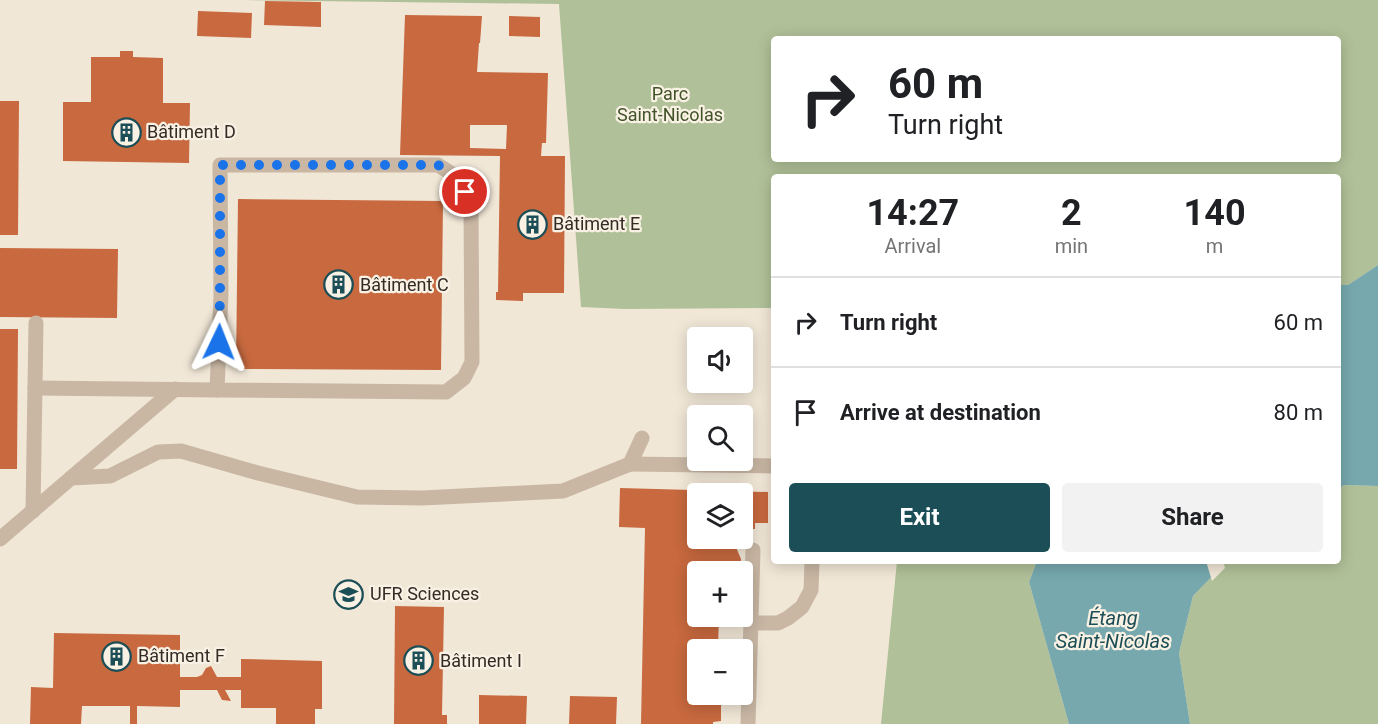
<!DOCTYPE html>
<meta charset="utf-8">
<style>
:root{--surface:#fff;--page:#f2f2f2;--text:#202124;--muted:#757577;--line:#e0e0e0;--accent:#1b4e56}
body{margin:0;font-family:Roboto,sans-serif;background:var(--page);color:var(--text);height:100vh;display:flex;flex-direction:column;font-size:22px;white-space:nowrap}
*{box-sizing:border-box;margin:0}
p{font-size:20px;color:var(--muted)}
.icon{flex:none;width:33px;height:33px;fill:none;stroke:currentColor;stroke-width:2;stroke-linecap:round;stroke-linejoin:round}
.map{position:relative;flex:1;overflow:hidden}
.sheet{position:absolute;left:771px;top:174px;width:570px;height:390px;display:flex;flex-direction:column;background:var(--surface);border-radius:6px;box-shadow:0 3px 15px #0003}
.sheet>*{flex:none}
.hud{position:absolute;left:771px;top:36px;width:570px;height:126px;border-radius:6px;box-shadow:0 3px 15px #0003;background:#fff;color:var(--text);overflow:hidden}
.tools{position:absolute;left:687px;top:327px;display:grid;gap:12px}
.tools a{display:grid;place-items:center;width:66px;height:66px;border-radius:6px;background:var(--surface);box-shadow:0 3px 15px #0003;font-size:30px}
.pin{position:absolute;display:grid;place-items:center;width:51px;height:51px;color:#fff;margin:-26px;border:3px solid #fff;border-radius:50%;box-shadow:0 2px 6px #0007}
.me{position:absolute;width:66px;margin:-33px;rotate:2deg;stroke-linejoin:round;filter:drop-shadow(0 0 4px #0008)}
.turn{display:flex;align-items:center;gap:21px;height:126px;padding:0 18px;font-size:27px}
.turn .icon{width:78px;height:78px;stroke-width:2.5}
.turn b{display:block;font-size:42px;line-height:51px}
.eta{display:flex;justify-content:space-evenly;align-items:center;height:102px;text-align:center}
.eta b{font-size:36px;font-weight:700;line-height:42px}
.primary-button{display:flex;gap:12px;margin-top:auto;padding:12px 18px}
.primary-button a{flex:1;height:69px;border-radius:6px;background:var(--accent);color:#fff;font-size:24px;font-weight:700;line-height:69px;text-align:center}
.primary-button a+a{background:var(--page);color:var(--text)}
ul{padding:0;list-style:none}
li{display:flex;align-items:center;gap:18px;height:90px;padding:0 18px;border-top:2px solid var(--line)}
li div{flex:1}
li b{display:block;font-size:22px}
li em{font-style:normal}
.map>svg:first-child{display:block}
.green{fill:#b0c098;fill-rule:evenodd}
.water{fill:#76a8ae}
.pier{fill:#f1e7d7}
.building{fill:#c8693f;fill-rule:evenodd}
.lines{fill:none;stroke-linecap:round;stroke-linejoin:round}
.minor{stroke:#c9b7a4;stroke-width:15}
.route{stroke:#1a73e8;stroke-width:10;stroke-dasharray:0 18}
.labels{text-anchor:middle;stroke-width:4.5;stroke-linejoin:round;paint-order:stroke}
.park-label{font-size:18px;fill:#415329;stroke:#f9f1e4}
.poi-label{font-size:18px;fill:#342b25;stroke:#f9f1e4;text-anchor:start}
.water-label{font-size:20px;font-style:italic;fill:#1b4e56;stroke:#f9f1e4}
</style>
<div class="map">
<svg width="1378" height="724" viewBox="0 0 1378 724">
<rect width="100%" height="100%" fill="#f1e7d7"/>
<g class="green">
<path d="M243 0H1378V265L1348 285H1338V177H774V308L625 309 581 307 559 4ZM774 39H1338V159H774Z"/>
<path d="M1344 485 1378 486V724H1190L1179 653 1193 596 1227 561H1338V489Z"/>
<path d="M897 561H1037L1029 582 1069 724H881Z"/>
</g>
<g class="water">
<path d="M1378 265V486L1344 485 1338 489V285H1348Z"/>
<path d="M1037 561H1227L1193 596 1179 653 1190 724H1069L1029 582Z"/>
</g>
<path class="pier" d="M1206 561H1223L1225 568 1212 581Z"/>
<g class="building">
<path d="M265 1 321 2V27L264 25Z"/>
<path d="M198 11 252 13 251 38 197 36Z"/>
<path d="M405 15 482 16 480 43H479L477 72 548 73 546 143H542L541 156H565L564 293H523V301L496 300V292H498L500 156 400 155ZM470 125H507L506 149 470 148Z"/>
<path d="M509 16 540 17V37L509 36Z"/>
<path d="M120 51H133V57L163 58V103H190L189 163 63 161V102H91V57H120Z"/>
<path d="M0 101H19L18 235H0Z"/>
<path d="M238 199 443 201 441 370 236 369Z"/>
<path d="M0 248 118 249 117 318 0 317Z"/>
<path d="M0 329H18L17 469H0Z"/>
<path d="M620 488 768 492V523H755V529L742 528V494H698V538H726L735 545 741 559 740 572H698V616H719L718 648H713V650H698V694H721V721L713 722V724H641L645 528 619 527Z"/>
<path d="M395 606 444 607 442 715H447V724H394Z"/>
<path d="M54 633 180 635V677H197L202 675 206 668 211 666 217 677H241V659L322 661V709H315V724H276V708H241V690H225L231 701 222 700 217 690H180V707L137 706V724H130V706H82L81 724H30L31 687 53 688Z"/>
<path d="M479 695 527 696 526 724H479Z"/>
<path d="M570 696 617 697 616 724H569Z"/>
</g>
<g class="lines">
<g class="minor">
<path d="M220 165H438L460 179 471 205 472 362 464 378 446 392 217 390 221 295Z"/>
<path d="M35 388 217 390"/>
<path d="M630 464 774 466"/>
<path d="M71 478 175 389"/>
<path d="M33 511 36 323"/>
<path d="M0 539 71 478 110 476 158 452 181 451 258 473 357 497 422 498 563 491 630 464 642 438"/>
<path d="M750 623H778L788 618 802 607 811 590 812 561"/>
<path d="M748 724 753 550"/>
</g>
</g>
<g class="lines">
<path class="route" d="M219 342 220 295V165H438L460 179 465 192"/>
</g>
<defs>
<symbol id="building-ring" viewBox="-11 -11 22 22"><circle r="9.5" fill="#f9f1e4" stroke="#1b4e56" stroke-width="1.5"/><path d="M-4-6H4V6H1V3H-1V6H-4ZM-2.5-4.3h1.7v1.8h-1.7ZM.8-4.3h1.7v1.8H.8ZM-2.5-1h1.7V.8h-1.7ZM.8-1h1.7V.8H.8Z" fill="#1b4e56"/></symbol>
<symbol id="university-ring" viewBox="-11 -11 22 22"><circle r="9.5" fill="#f9f1e4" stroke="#1b4e56" stroke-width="1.5"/><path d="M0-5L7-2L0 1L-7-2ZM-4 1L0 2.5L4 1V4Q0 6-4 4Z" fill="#1b4e56"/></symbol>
</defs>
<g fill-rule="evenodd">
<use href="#building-ring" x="110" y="116" width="33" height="33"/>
<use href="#building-ring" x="516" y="208" width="33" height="33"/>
<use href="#building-ring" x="322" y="268" width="33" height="33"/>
<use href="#university-ring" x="332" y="578" width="33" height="33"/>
<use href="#building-ring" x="100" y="640" width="33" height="33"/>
<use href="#building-ring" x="402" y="644" width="33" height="33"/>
</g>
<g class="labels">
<g class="park-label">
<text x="670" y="100">Parc<tspan x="670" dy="21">Saint-Nicolas</tspan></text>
</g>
<g class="poi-label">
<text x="147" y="138">Bâtiment D</text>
<text x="553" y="230">Bâtiment E</text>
<text x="360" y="291">Bâtiment C</text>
<text x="370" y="600">UFR Sciences</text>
<text x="138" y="662">Bâtiment F</text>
<text x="440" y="667">Bâtiment I</text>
</g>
<g class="water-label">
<text x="1113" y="625">Étang<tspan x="1113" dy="23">Saint-Nicolas</tspan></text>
</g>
</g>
</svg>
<div class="tools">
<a><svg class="icon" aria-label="sound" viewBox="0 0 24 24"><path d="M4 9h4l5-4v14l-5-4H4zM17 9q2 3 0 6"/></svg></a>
<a><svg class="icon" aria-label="search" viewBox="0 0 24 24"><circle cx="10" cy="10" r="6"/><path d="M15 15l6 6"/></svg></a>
<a><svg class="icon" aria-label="layers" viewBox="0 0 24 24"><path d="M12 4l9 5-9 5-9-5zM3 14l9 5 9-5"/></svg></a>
<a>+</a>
<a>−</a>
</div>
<div class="pin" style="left:465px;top:192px;background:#d93025"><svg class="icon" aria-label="arrive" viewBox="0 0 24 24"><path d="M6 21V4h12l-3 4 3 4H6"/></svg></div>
<svg class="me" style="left:219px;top:342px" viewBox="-20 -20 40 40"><path d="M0-17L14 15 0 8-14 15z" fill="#1a73e8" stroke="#fff" stroke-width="4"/></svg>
<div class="hud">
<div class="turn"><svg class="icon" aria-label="right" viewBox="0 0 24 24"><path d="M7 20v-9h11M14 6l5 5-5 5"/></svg><div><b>60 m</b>Turn right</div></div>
</div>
<section class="sheet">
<div class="eta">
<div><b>14:27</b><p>Arrival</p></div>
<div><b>2</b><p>min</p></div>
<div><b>140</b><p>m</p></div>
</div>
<ul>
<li><svg class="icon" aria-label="right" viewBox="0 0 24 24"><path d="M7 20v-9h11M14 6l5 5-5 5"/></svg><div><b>Turn right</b></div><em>60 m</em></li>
<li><svg class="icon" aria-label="arrive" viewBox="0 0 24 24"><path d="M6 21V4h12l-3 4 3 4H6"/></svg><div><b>Arrive at destination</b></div><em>80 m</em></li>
</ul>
<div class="primary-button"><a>Exit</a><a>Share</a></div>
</section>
</div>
